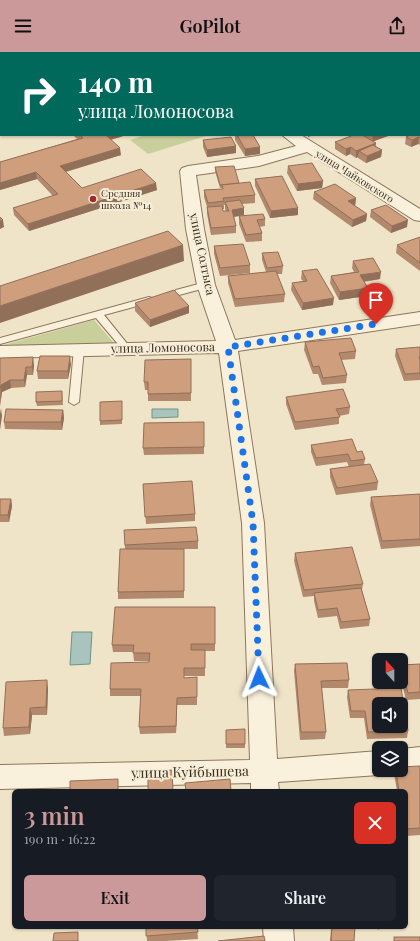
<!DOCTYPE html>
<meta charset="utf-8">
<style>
:root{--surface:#171b24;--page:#20242c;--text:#f1f3f6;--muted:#9ea1a6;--accent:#cc999b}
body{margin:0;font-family:"Playfair Display",serif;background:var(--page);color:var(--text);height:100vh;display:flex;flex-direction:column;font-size:15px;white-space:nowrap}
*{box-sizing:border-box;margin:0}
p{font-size:13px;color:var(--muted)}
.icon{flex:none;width:22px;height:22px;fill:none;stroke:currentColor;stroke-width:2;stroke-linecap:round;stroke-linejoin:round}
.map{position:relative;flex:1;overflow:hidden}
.panel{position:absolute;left:12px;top:737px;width:396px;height:140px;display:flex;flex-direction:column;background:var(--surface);border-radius:6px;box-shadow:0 1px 3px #0004}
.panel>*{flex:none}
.guide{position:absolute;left:0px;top:0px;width:420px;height:84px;box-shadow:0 1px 3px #0004;background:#00695c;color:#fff;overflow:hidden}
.needle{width:26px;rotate:339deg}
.fabs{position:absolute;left:372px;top:601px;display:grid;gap:8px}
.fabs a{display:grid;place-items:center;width:36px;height:36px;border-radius:6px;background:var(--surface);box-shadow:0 1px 3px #0004;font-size:20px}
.pin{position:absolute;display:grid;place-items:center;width:34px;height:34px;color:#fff;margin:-41px -17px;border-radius:50% 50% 50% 0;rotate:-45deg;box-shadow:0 0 4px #0007}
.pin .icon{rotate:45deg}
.me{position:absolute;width:44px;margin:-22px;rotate:358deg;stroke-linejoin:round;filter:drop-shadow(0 0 3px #0008)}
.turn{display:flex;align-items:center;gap:14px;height:84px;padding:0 12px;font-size:18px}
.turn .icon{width:52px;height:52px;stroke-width:2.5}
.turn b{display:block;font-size:28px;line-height:34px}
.round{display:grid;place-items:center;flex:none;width:42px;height:42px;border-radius:6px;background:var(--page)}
.head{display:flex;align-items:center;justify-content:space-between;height:68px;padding:0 12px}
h1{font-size:24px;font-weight:600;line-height:30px;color:var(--accent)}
.button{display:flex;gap:8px;margin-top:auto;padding:8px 12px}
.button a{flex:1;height:46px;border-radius:6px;background:var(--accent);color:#111;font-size:16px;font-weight:600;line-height:46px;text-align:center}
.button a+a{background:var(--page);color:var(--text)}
header{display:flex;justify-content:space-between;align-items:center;height:52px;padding:0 12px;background:var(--accent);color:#111;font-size:18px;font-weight:600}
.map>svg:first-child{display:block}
.green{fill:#c9cf9b}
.water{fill:#a9c4bc;stroke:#6f938a}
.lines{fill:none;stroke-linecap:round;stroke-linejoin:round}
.service-casing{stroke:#8d765c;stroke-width:2}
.minor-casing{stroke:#8d765c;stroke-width:2}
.primary-casing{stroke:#5b4430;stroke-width:2}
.service{fill:#faf1dc;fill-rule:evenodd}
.minor{fill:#faf1dc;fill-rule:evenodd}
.primary{fill:#f3d9a0;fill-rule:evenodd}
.wall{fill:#b2896c;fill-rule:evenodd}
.shaded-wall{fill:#916f58}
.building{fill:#cf9f7d;stroke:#916f58;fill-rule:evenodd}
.route{stroke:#1a73e8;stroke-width:7;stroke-dasharray:0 12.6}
.poi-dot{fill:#9e2a2b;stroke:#f7eed8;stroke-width:1.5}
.labels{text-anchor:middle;stroke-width:4;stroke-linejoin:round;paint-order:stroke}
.far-street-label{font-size:10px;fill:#3d2e20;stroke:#f7eed8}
.far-poi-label{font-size:10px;fill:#3d2e20;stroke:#f7eed8;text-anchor:start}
.street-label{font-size:12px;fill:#3d2e20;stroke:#f7eed8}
.near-street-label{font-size:14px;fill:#3d2e20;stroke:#f7eed8}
</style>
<header><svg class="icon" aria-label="menu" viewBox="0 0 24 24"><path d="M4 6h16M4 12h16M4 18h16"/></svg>GoPilot<svg class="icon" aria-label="share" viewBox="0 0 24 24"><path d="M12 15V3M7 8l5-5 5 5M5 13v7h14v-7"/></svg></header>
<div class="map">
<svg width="420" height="889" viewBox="0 0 420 889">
<rect width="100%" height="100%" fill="#f0e4c8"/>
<g class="green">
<path d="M145 83H209L148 102 130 88Z"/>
<path d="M94 268 114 291 0 295V294Z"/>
</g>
<g class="water">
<path d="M152 357H178V365L152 366Z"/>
<path d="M72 580H92L90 612 70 613Z"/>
</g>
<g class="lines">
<defs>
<g id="service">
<rect x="156" y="0" width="7" height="1"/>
<rect x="357" y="0" width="7" height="1"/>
<rect x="0" y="19" width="1" height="4"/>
<path d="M206 230 209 231V235L179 243 174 240 176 238Z"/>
<path d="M149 245 152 246V250L104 263 129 294 131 296 129 298H123L96 266 0 292V286Z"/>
<path d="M79 294 84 297 79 350 74 353 69 350 74 297Z"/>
</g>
<g id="minor">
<path d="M282 83H301L420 157V169L414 168 307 100 259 114 196 123 204 177 215 233 235 288 420 260V272L238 299 264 471 277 707 379 699V718H389L379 723 278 730 279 739H251V731L0 737V713L250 708 242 471 219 301 0 306V294L216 289 197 233 186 177 180 119 182 116 188 114 258 104 296 94Z"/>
<path d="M420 695V719L401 721 394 718H401V697Z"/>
<path d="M263 875H293L294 889H264Z"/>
</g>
<rect id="primary" x="0" y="48" width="1" height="8"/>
</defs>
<use href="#service" class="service-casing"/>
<use href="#minor" class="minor-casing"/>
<use href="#primary" class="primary-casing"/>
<use href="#service" class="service"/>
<use href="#minor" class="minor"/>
<use href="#primary" class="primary"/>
</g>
<g class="wall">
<path d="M13 0H50L46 1H14Z"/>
<path d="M420 79V93L418 92 411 95 405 92 406 85Z"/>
<path d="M73 83H126L111 88 121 103 66 120 82 136 157 138 29 179 14 163 13 156 53 144 37 127 0 138V110L77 87Z"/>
<path d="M235 83H253L260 95V102L245 104 235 88Z"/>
<path d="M354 83H388V84L373 89 376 95 382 98 381 105 366 111 358 106V105L356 106 350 102 346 104 335 97V90Z"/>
<path d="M203 88 236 94V101L207 105 203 95Z"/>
<path d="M288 114 323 129 322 136 297 139 287 121Z"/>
<path d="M215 115 239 131 255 143V151L242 152 244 163 234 165 236 174V181L211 183 207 162V155L204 145V138L222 137V136H220L215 119ZM224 153H225V157L226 159H223V157H224Z"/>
<path d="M255 127 298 163 270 166 255 134Z"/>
<path d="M314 140 356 146 355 154 367 162 366 169 352 175 313 147Z"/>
<path d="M371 158 407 175 391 181 370 165Z"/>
<path d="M239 164 265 167V174L259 175 262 181V189L246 190 239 172Z"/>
<path d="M420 185V219L396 201 397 193Z"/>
<path d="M214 194 250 213V221L220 224 214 202Z"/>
<path d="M262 201 283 214 282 222H277L285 242 284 250 235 255 228 231V224L266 220 262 208Z"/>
<path d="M353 209 380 227 364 230 368 236 367 244 339 248 330 231 331 224 354 220 352 216Z"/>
<path d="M302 219 333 253 302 258 291 238 292 231 303 229 301 227Z"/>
<path d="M135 251 189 261 150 275 135 259Z"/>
<path d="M305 290 356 299 355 307 341 308 347 323 346 331 322 333 318 322H313L304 298Z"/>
<path d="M420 295V328L404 329 395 304 396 297Z"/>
<path d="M0 306 34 313 33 323H27L25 335 11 336 2 340 0 354Z"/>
<path d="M191 307V349H148V338H145L144 330Z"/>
<path d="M71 312 68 327H38L37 319Z"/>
<path d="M62 339 63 353 37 354 36 350Z"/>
<path d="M286 345 350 355 349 362 339 364V372L295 378 286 352Z"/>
<path d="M122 353V372L100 373V369Z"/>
<path d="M63 358 64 366 62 378 5 377 4 370Z"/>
<path d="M204 370V402L144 403 143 396Z"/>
<path d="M311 393 357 400 365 407 364 413 378 430 377 438 336 443 330 425V417L349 415 347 410 316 414 311 400Z"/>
<path d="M143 432 195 462V469L146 472Z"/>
<path d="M420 442V494L381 497 370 453 371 445Z"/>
<path d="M0 447H11L12 454 9 470H0Z"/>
<path d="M124 478 198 489V497H184V546L118 547V540L125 497Z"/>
<path d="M295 501 363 532 362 538 370 567 369 574 340 577 337 564 318 566 314 549V544L303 545 294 509Z"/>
<path d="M215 555V599H205V624H184V626L197 625V653H177L176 681 140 682 139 675 141 644H110V637L149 610V609H134L133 600H113L112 593Z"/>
<path d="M295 612 349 628 348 636H321L326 680 325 687 300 688 294 619Z"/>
<path d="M420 612V647L406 648 401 628V613Z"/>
<path d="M48 636 47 663H32L30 682 4 684 3 676Z"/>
<path d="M348 638 408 679 407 686 367 687 364 666H350L347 645Z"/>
<path d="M226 678 245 692V696H226Z"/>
<path d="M420 714V783L406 784V739H397L394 722 395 718H401Z"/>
<path d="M146 875H197L198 887 165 889H147Z"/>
<path d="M324 875H355L354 889H330L331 877 324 876Z"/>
</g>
<g class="shaded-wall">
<path d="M20 0H50L46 1H20Z"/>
<path d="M263 0H272V1H259Z"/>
<path d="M114 83H119L120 85 105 89V86Z"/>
<path d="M119 83H126L120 85Z"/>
<path d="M308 83H314L308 85Z"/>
<path d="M373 83H388V84L372 90Z"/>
<path d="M419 85 418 92 411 95 412 88Z"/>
<path d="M376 91 375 98 359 99 358 105 356 106V99Z"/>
<path d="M236 94V101L207 105V98Z"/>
<path d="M260 95V102L245 104V97Z"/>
<path d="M351 95 350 102 346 104V97Z"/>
<path d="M120 96 121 103 61 121 60 114Z"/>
<path d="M382 98 381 105 366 111 367 104Z"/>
<path d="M36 120 37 127 0 138V131Z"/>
<path d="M323 129 322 136 297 139 298 132Z"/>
<path d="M156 131 157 138 29 179 28 172Z"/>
<path d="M356 146 355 154 348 156V149Z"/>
<path d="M244 156V163L232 165V158Z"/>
<path d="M298 156V163L270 166 271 159Z"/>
<path d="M367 162 366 169 352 175 353 168Z"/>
<path d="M3 168 4 175 0 177V169Z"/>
<path d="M408 168 407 175 391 181 392 174Z"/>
<path d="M183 193 184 209 0 271V254Z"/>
<path d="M381 220 380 227 359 230 360 223Z"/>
<path d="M368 236 367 244 339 248 340 240Z"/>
<path d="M334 246 333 253 302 258 303 251Z"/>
<path d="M189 254V261L150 275V268Z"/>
<path d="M70 304 71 312 68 327V319Z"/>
<path d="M33 305 34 313 33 323 32 315Z"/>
<path d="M26 315 27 323 25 335 24 328Z"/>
<path d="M10 328 11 336 2 340 0 354 1 333Z"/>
<path d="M1 356 2 364 0 378V362Z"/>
<path d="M63 358 64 366 62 378 61 370Z"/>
<path d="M11 447 12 454 9 470 8 463Z"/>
<path d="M47 628 48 636 47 663 46 655Z"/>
<path d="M177 646V653L176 681V674Z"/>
<path d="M30 656 32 663 30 682 29 675Z"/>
<path d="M379 875H382L378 878Z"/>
</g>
<g class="building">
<path d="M222 0H263L259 1H219Z"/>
<path d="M419 79H420V86L419 85 412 88 406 85 410 83H419Z"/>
<path d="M80 83H106L120 96 60 114 82 136 141 117 156 131 28 172 13 156 58 142 36 120 0 131V110L83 86Z"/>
<path d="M106 83H114L108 85Z"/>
<path d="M237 83H253L260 95 245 97Z"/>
<path d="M354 83H362L376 91 356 99 351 95 346 97 335 90Z"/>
<path d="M231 85 236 94 207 98 203 88Z"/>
<path d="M373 93 382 98 367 104 359 99Z"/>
<path d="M312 111 323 129 298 132 288 114Z"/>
<path d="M234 114 239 131 220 133 215 115Z"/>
<path d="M282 124 298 156 271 159 255 127Z"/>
<path d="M250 130 255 143 223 146 224 149 208 151 204 138 223 137 222 133Z"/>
<path d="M335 132 356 146 348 149 367 162 353 168 314 140Z"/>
<path d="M240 148 244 156 232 158 236 174 211 176 207 155 222 154 223 159H229L225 150Z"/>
<path d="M386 153 408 168 392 174 371 158Z"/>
<path d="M263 162 265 167 257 168 262 181 246 183 239 164Z"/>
<path d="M0 165 3 168 0 169Z"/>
<path d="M168 179 183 193 0 254V234Z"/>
<path d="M420 185V211L397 193Z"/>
<path d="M243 192 250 213 220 216 214 194Z"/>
<path d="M278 200 283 214 267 216 262 201Z"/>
<path d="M373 206 381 220 360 223 368 236 340 240 331 224 359 220 353 209Z"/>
<path d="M317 217 334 246 303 251 292 231 307 229 302 219Z"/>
<path d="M276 219 285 242 235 247 228 224Z"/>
<path d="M174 238 189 254 150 268 135 251Z"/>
<path d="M351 286 356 299 339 301 347 323 323 326 319 314 313 315 305 290Z"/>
<path d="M420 295V305H419L420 308V321L405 322 396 297Z"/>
<path d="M40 304H70L68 319H37Z"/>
<path d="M33 305 32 315H26L24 328H10L1 333 0 337V306Z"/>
<path d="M191 307V341L148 342V330H144L145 308Z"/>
<path d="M343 337 350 355 336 357 340 365 295 370 286 345Z"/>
<path d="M62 339V349L36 350V340Z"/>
<path d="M122 349V368L100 369V350Z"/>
<path d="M6 357 63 358 61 370H4Z"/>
<path d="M204 370V395L143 396 144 371Z"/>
<path d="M352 387 357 400 362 399 365 407 351 409 348 402 316 406 311 393Z"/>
<path d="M370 412 378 430 337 436 330 417Z"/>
<path d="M192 429 195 462 145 465 143 432Z"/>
<path d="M420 442V487L382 489 371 445Z"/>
<path d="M0 447H11L8 463H0Z"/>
<path d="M196 475 198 489 125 493 124 478Z"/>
<path d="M352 495 363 532 304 538 295 501Z"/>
<path d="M120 497H184V539L118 540Z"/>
<path d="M361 536 370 567 341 570 337 556 318 558 314 541Z"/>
<path d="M115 555H215V592H191V598H205V616H184V626L197 625V645L177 646 176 674 139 675 141 637H110L111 611 149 610 150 601H133L134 593H112Z"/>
<path d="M347 611 349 628 321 629 326 680H301L295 612Z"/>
<path d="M420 612V640L408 641 401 615V613Z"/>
<path d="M47 628 46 655 30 656 29 675 3 676 6 630Z"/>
<path d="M401 636 408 679 368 680 365 659H351L348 638ZM379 652H401V674H379Z"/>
<path d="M245 677V692H226V678Z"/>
<path d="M420 714V776L406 777V739H399L396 718H401V715Z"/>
<path d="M172 718 173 739H148V725L151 724V720Z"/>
<path d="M118 727V739H70V729Z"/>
<path d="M230 727 231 739H186L185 731Z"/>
<path d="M146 875H197L198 880 146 884Z"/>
<path d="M332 875H355L354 889H331Z"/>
<path d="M78 880V889H53L54 881Z"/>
<path d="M264 884 265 889H218Z"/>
<rect x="394" y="885" width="26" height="4"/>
</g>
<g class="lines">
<path class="route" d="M259 626 253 471 228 295 376 272"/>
</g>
<circle class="poi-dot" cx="93" cy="147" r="4"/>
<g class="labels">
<g class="far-street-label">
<text transform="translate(355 124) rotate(32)" y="4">улица Чайковского</text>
</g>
<g class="far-poi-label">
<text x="101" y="145">Средняя<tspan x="101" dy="12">школа №14</tspan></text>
</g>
<g class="street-label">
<text transform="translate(202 202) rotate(78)" y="4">улица Солтыса</text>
<text transform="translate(163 296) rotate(-1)" y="4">улица Ломоносова</text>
</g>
<g class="near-street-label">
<text transform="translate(190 720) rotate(-1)" y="5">улица Куйбышева</text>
</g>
</g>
</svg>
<div class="fabs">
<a><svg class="needle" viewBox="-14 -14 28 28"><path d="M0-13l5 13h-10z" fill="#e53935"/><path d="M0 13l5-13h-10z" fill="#9ea1a6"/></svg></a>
<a><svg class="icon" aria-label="sound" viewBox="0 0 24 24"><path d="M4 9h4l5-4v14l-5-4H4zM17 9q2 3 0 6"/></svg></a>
<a><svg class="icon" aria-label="layers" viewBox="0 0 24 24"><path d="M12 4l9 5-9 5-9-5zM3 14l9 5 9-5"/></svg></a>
</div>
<div class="pin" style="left:376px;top:272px;background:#d93025"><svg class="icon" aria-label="arrive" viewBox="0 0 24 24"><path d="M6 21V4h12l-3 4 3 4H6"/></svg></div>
<svg class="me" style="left:259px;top:626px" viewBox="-20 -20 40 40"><path d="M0-17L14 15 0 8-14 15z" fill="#1a73e8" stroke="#fff" stroke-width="4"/></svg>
<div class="guide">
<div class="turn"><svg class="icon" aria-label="right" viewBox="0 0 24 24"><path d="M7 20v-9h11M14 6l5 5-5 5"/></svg><div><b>140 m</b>улица Ломоносова</div></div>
</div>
<section class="panel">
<div class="head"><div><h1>3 min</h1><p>190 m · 16:22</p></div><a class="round" style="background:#d93025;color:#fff"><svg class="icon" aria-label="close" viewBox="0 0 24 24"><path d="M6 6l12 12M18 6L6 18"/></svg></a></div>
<div class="button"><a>Exit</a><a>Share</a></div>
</section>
</div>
